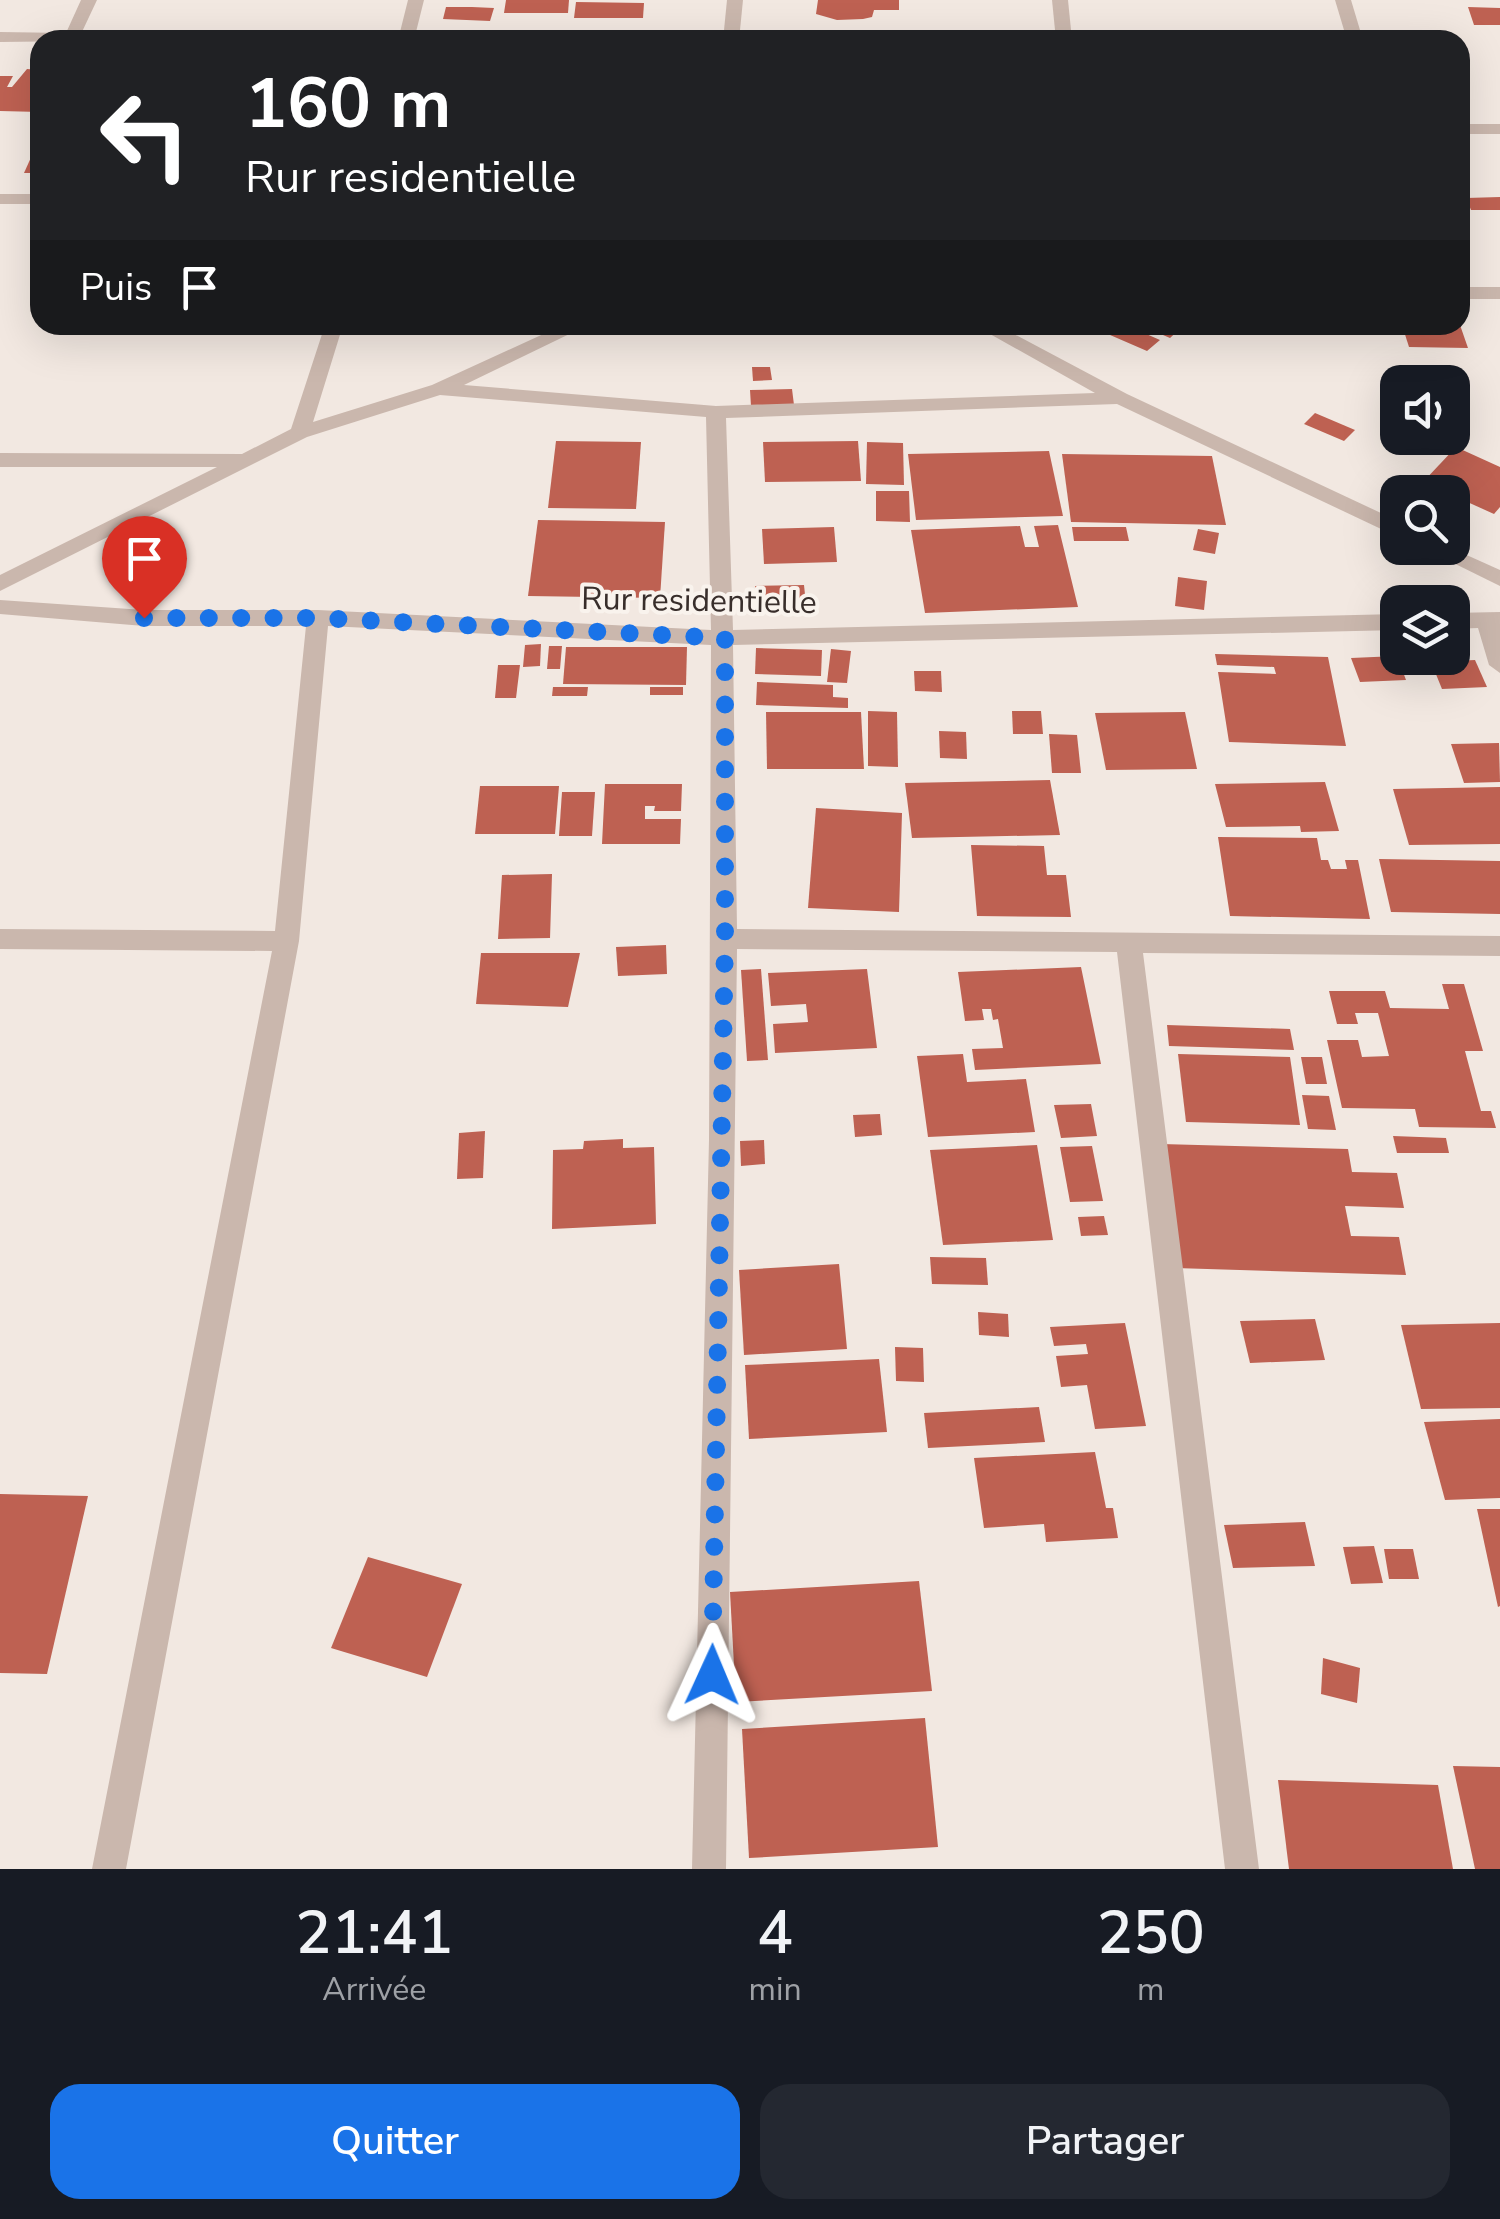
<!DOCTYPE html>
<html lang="fr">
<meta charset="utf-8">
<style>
:root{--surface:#171b24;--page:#242831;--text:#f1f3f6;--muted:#9ea1a6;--accent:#1a73e8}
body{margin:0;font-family:"Nunito Sans",sans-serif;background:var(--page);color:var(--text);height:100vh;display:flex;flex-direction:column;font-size:38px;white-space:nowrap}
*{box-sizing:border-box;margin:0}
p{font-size:32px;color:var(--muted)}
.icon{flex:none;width:55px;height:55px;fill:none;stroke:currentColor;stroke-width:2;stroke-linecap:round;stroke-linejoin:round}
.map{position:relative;height:1869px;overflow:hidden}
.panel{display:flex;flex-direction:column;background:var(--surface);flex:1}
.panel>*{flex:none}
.guide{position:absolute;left:30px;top:30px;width:1440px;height:305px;border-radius:30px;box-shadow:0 10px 40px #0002;background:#202124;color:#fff;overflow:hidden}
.buttons{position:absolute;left:1380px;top:365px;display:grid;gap:20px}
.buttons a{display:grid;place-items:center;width:90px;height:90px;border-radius:20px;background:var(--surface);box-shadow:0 10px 40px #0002;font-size:50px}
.pin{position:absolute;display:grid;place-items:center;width:85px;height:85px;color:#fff;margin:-102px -42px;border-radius:50% 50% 50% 0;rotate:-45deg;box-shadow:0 0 10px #0007}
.pin .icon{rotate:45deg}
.me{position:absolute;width:110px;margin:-55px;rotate:1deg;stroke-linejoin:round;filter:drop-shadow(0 0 8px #0008)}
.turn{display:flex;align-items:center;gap:35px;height:210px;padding:0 50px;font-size:45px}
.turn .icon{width:130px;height:130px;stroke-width:2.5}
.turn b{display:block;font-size:70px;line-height:85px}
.then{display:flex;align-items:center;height:95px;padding:0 50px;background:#0003;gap:20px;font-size:38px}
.eta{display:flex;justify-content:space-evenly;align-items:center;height:170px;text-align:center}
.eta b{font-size:60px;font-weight:600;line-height:70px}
.cta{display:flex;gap:20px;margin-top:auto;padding:20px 50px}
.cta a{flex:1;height:115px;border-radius:30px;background:var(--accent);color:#fff;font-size:40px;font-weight:600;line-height:115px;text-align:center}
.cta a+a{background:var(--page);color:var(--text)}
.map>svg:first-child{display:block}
.building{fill:#be6152}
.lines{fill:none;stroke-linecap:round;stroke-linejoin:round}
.minor{fill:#cab7ad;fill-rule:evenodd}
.route{stroke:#1a73e8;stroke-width:18;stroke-dasharray:0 32.4}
.labels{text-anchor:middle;stroke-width:8;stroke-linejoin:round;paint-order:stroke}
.street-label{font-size:32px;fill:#382e2b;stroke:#f9f3ed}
</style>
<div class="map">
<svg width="1500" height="1869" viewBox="0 0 1500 1869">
<rect width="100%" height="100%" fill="#f2e8e1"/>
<g class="building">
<path d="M506 0H569L568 13H504Z"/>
<path d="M818 0H899V10H874L872 17 863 19 837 20 816 14Z"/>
<path d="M576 2 644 3 643 18H574Z"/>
<path d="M446 7H472L494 8 490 21 443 19Z"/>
<path d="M1468 7 1500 8V25H1474Z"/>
<path d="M27 69 40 70V112L0 111V76H13L7 87H12Z"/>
<path d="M33 153H40V173H24Z"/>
<path d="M1500 197V210H1471L1466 198Z"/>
<path d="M1087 325H1184L1170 338 1149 329 1144 333 1160 340 1147 351Z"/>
<path d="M1402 325H1460L1468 348 1409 347Z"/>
<path d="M752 367H770L772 380 753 381Z"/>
<path d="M792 389 794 405 751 406 750 390Z"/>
<path d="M1315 413 1355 430 1344 441 1304 424Z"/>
<path d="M556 441 641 442 636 509 548 508Z"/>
<path d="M858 441 861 481 765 482 763 442Z"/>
<path d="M867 442 903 443 904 485 866 484Z"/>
<path d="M1456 447 1500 467V507L1494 514 1423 482Z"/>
<path d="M1049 451 1063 516 916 520 908 454Z"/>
<path d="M1062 454 1212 456 1226 525 1071 522Z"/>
<path d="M876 491H909L910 522 876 521Z"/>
<path d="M538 520 665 522 660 598 528 596Z"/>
<path d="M1058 525 1078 607 925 613 911 530 1020 526 1025 547H1039L1034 526Z"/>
<path d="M834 527 837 562 764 564 762 529Z"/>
<path d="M1072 527H1126L1129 541H1074Z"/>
<path d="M1198 529 1219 533 1215 554 1193 550Z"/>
<path d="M1178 577 1207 581 1204 610 1175 606Z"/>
<path d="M804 585 806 604 756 605 755 586Z"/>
<path d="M541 644 540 666 523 667 525 645Z"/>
<path d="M549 646H562L560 669H547Z"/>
<path d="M566 647H687L686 685 563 684Z"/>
<path d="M756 648 822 650 821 676 755 674Z"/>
<path d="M831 649 851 651 847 683 827 682Z"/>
<path d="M1215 654 1328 657 1346 746 1229 742 1218 672 1276 674 1274 667 1217 665Z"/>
<path d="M1397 656 1406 680 1360 682 1351 658Z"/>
<path d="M1475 660 1487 687 1442 689 1431 662Z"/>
<path d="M498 665H520L516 698H495Z"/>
<path d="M914 671H941L942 692 915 691Z"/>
<path d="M757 682 833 685V697L848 698V708L756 705Z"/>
<path d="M553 687H588L587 696H552Z"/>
<rect x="650" y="687" width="33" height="8"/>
<path d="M868 711 897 712 898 767 868 766Z"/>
<path d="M1012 711H1041L1043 734H1013Z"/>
<path d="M766 712H861L864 769H767Z"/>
<path d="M1185 712 1197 769 1106 770 1095 713Z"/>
<path d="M939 731 966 732 967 759 940 758Z"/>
<path d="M1049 734 1077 735 1081 773H1052Z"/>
<path d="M1499 743 1500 782 1464 783 1451 744Z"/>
<path d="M1050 780 1060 835 912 838 905 783Z"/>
<path d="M1325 782 1339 831 1301 832 1300 826 1226 827 1215 784Z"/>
<path d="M605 784H682L681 811H654L655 806H645V819H681L680 844H602Z"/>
<path d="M480 786H559L555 834H475Z"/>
<path d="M1500 787V844L1409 845 1393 789Z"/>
<path d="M562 792H595L592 836H559Z"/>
<path d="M816 808 902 813 899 912 808 908Z"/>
<path d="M1218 837 1317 838 1321 860H1328L1331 869H1347L1345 860H1358L1370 919 1230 916Z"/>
<path d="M971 845 1044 846 1047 875H1066L1071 917 977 916Z"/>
<path d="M1379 859 1500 861V914L1391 912Z"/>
<path d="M552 874 550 938 498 939 502 875Z"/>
<path d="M666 945 667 974 618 976 616 947Z"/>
<path d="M481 953H580L568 1007 476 1004Z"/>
<path d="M1081 967 1101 1064 975 1070 972 1049 1003 1048 998 1019 993 1020 991 1009H982L984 1020 965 1021 958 972Z"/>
<path d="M761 969 768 1060 747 1061 741 970Z"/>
<path d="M867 969 877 1048 775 1053 773 1024 808 1022 806 1004 771 1006 768 973Z"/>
<path d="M1442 984H1464L1483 1051H1465L1481 1111H1491L1496 1128 1419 1127 1415 1109 1342 1108 1327 1040H1358L1362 1057 1389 1056 1378 1013H1355L1358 1024H1337L1329 991H1385L1390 1008 1449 1009Z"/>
<path d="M1167 1025 1290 1029 1294 1050 1169 1046Z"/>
<path d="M963 1054 967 1082 1026 1079 1035 1132 928 1137 917 1056Z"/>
<path d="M1178 1054 1290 1057 1300 1125 1186 1122Z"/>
<path d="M1301 1057H1322L1327 1084H1306Z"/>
<path d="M1302 1095 1329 1096 1336 1130 1308 1129Z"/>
<path d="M1091 1104 1097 1136 1061 1138 1054 1105Z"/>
<path d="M880 1114 882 1135 855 1137 853 1115Z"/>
<path d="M485 1131 483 1178 457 1179 459 1133Z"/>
<path d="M1393 1136 1446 1138 1449 1153H1397Z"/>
<path d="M623 1139V1148L654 1147 656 1224 552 1229 553 1150 583 1149 584 1141Z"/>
<path d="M764 1140 765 1164 741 1166 740 1141Z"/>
<path d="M1161 1144 1348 1149 1352 1172 1397 1173 1404 1208 1345 1206 1351 1236 1399 1237 1406 1275 1175 1268Z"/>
<path d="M1037 1145 1053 1240 943 1245 930 1150Z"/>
<path d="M1092 1146 1103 1201 1070 1202 1060 1147Z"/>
<path d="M1104 1216 1108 1235 1081 1236 1078 1217Z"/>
<path d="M930 1257 986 1258 988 1285 932 1284Z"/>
<path d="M839 1264 847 1349 744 1355 739 1270Z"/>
<path d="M978 1312 1008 1314 1009 1337 979 1335Z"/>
<path d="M1315 1319 1325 1360 1250 1363 1240 1321Z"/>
<path d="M1125 1323 1146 1426 1095 1429 1087 1385 1061 1387 1056 1356 1088 1354 1086 1344 1054 1346 1050 1327Z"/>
<path d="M1500 1323V1408L1421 1409 1401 1325Z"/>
<path d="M895 1347 923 1348 924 1382 896 1381Z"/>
<path d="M879 1359 887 1432 749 1439 745 1365Z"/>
<path d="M1039 1407 1045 1442 928 1448 924 1413Z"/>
<path d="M1500 1419V1498L1445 1500 1424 1422Z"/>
<path d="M1095 1452 1106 1508H1113L1118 1538 1046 1542 1044 1524 984 1528 974 1458Z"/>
<path d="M0 1494 88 1496 47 1674 0 1673Z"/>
<path d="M1477 1509H1500V1606L1498 1607Z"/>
<path d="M1305 1522 1315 1566 1233 1568 1224 1525Z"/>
<path d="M1374 1546 1383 1583 1351 1584 1343 1547Z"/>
<path d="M1384 1549H1413L1419 1579H1389Z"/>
<path d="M368 1557 462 1584 427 1677 331 1648Z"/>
<path d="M919 1581 932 1691 736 1702 730 1592Z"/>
<path d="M1323 1658 1360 1668 1357 1703 1321 1694Z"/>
<path d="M925 1718 938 1847 749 1858 742 1729Z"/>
<path d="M1453 1766 1500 1767V1869H1475Z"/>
<path d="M1278 1780 1438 1785 1453 1869H1289Z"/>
</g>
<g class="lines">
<g class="minor">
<path d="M81 0H97L81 34 157 35 165 40 0 42V32L66 33Z"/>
<path d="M408 0H424L414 40H398Z"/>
<path d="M727 0H743L739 40H723Z"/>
<path d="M1052 0H1068L1072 40H1056Z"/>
<path d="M1335 0H1351L1363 40H1347Z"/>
<rect x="1460" y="124" width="40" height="10"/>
<rect x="0" y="194" width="40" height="10"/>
<rect x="1460" y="287" width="40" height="12"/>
<path d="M325 325H343L313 422 432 385 563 325H588L464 385 716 406 1095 393 974 325H997L1127 394 1398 521V537L1117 404 726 418 733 630 1398 614V630L733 645 737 929 1500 936V956L1143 953 1259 1869H1225L1117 952 737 949 726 1869H692L709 1140 711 645 328 626 299 941 126 1869H92L272 951 0 949V929L275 931 306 626H144L0 614V600L144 610H318L711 630 706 417 440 395 307 437 0 591V575L217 467H0V453L242 454 291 429Z"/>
<path d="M1423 548H1451L1500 570V586Z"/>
<path d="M1500 612V673L1489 665 1478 628 1452 629V613Z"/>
</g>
</g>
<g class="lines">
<path class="route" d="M144 618H318L725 638V939L712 1675"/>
</g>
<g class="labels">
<g class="street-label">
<text transform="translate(699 600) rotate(1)" y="11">Rur residentielle</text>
</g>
</g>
</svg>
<div class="buttons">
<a><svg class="icon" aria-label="sound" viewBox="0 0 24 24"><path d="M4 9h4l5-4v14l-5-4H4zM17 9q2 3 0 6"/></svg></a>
<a><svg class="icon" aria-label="search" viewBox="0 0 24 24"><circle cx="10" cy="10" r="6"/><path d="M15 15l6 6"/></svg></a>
<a><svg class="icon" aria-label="layers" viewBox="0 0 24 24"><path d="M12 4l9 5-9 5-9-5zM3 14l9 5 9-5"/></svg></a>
</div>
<div class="pin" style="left:144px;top:618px;background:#d93025"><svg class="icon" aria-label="arrive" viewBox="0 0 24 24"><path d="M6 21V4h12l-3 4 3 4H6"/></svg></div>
<svg class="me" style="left:712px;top:1675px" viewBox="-20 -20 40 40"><path d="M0-17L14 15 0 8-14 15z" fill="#1a73e8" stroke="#fff" stroke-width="4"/></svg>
<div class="guide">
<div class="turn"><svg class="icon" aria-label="left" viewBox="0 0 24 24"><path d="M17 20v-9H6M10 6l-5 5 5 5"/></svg><div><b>160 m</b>Rur residentielle</div></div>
<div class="then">Puis<svg class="icon" aria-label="arrive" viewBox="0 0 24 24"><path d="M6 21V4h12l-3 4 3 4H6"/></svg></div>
</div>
</div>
<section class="panel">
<div class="eta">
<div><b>21:41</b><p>Arrivée</p></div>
<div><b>4</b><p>min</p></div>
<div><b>250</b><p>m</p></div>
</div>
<div class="cta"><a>Quitter</a><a>Partager</a></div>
</section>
